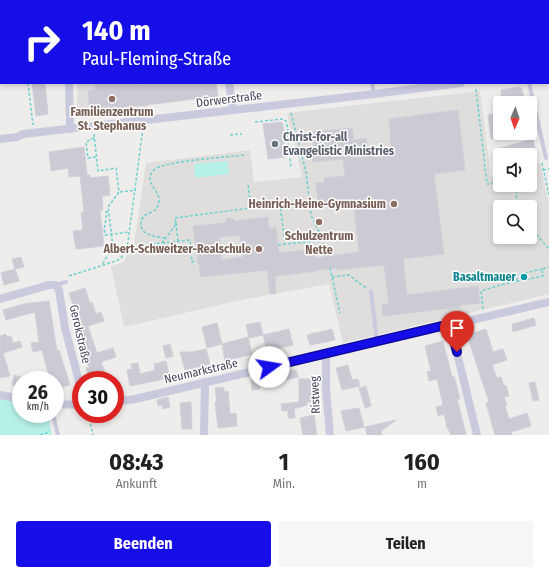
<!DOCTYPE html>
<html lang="de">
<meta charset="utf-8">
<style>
:root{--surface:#fff;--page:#f6f6f6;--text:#222;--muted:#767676;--accent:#160ee6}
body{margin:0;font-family:"Fira Sans Condensed",sans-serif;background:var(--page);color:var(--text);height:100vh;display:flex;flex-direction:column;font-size:15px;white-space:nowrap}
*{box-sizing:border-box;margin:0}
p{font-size:13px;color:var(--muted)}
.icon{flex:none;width:22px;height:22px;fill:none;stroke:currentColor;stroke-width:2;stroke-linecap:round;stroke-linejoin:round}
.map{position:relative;height:435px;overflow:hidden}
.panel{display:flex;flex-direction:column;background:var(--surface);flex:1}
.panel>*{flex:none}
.banner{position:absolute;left:0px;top:0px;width:549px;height:84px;box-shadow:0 2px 6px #0003;background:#160ee6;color:#fff;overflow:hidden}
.needle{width:26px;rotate:182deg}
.fabs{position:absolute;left:493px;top:96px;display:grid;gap:8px}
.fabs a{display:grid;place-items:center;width:44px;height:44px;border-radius:4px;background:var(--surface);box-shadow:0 2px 6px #0003;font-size:20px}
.speed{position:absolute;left:12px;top:371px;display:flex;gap:8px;font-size:20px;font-weight:700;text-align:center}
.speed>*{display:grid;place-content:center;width:52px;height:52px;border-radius:50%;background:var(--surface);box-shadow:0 2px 6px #0003;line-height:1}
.speed small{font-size:10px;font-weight:400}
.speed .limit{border:6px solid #d22;background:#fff;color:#111}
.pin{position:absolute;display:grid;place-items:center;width:34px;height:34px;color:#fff;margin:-41px -17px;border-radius:50% 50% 50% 0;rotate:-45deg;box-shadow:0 0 4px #0007}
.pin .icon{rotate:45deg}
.me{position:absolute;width:44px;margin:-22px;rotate:77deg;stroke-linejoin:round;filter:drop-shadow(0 0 3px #0008)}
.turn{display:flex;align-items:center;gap:14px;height:84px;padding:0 16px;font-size:18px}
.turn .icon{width:52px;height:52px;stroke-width:2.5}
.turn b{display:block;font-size:28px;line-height:34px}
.eta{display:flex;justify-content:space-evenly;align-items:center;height:68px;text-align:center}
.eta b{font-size:24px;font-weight:700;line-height:28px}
.cta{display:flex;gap:8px;margin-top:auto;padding:8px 16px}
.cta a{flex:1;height:46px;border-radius:4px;background:var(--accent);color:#fff;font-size:16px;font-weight:700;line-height:46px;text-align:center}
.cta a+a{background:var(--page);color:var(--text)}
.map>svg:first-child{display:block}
.education{fill:#e0dedd;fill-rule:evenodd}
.green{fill:#b6f1e8}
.building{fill:#cccbd4;stroke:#d1cfd8;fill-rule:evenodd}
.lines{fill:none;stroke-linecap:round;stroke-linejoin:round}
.path{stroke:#6cd0ce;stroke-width:1.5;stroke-dasharray:3 2;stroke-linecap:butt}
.service{stroke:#c9cade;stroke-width:4}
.minor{stroke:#c9cade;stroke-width:8}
.route-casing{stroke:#0e0996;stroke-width:10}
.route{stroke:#160ee6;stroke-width:7}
.education-dot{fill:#8d6e63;stroke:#fff;stroke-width:1.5}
.worship-dot{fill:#6b7280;stroke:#fff;stroke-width:1.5}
.culture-dot{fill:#0f9aa8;stroke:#fff;stroke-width:1.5}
.labels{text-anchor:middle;stroke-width:3;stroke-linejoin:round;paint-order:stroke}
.street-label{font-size:12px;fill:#43455a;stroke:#fff}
.education-label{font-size:12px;font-weight:bold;fill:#785e54;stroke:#fff}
.worship-label{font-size:12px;font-weight:bold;fill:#5b616d;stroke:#fff;text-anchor:start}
.culture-label{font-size:12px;font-weight:bold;fill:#0d838f;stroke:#fff;text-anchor:end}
</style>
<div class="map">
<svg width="549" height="435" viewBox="0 0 549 435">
<rect width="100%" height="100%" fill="#efedeb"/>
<g class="education">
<path d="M78 83H148V110L81 118 76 113Z"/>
<path d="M480 91 491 177 500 175V185H530V166L540 163 549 202V294L343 343 329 284 241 300 124 327 111 266 124 262 128 253 133 251 146 163 250 150 254 182 302 177 287 113ZM500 207H530V237H500Z"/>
</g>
<g class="green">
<path d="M228 161 229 174 195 178 194 164Z"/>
<path d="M0 399 21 401V414H48L52 435H0Z"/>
</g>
<g class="building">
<path d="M32 83H45L48 114 36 116Z"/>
<path d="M95 83H133V85L141 84V85L159 83H216L218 96 155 104 90 111 88 91 96 89Z"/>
<path d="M519 87 522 89 525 103H502L501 90Z"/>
<path d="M458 110 465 170 434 174 444 254 403 259 407 295 478 286 480 303 460 305V307L383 316 382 304H389L384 265 337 270V268L317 270V271L275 276 276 293 270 294 267 270 201 277 199 264H198L193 226 226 223V219L233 218 234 221 268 217 269 229 276 227 279 253 314 249 316 258 359 252 353 199 339 200V204L329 205V202L318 204 316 183 325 182 324 178 345 176 343 159 313 162 312 155H315L312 132 352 128 354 140 366 138 368 151 391 148 390 141H391L389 119ZM240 235 243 257 221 260 219 237Z"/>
<path d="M500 113V136L491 139 488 115Z"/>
<path d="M282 122 284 131H282L286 157 268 159 263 124Z"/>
<path d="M533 139 536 153 530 155H503L501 148Z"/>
<path d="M84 147 87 175H90V178L108 176 110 195 102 196 103 210H100L104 246 76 249 73 231 83 230 81 212H84L80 176 69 177 68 168 51 171 49 152Z"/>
<path d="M21 257 24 267 15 269 12 259Z"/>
<path d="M15 269 19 281 4 285 1 273Z"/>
<path d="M85 288 90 303 92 302 96 314 101 312 104 321 88 326 97 353 113 348 116 357 101 362 105 372 100 374 102 380H90L86 368 89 367 77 331 81 330 69 293Z"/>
<path d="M49 301 57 351 59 350 70 385 59 388 57 382 55 383V380H50L42 350 33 352 31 343 39 342 35 312 6 320 3 310 23 304Z"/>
<path d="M534 318 536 325 513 332 512 324Z"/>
<path d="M260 322 263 335 249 338 246 325Z"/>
<path d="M217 323 222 344 207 348 202 327Z"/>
<path d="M289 329 293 345 267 351 263 335Z"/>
<path d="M332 329 335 340 310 345 307 335Z"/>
<path d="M486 329 493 352 503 349 507 360 492 365 497 378 501 377 504 386 506 385 509 396 504 397 507 405 505 406 509 419 527 413 531 426 511 432 512 435H495L486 403 489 402 467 335Z"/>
<path d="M6 334 7 337 11 336 13 343 20 341 22 347 3 353 10 376 0 378V336Z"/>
<path d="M248 337 252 354 225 361 222 344Z"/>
<path d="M443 341 452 377 454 376 460 399H457L466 434 460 435H451L447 427 444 414 438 416 436 407 443 405 437 379 429 381 427 372 431 371 425 346Z"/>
<path d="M170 344 173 356 166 358 163 346Z"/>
<path d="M206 349 210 364 206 365 204 370 198 367 185 370 180 352H191Z"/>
<path d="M166 361 170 378 130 386 127 370 132 369 131 364 138 363 140 374 155 370 154 364Z"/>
<path d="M348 365 352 380 358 379 360 386 342 390 336 368Z"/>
<path d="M296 370 298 377 286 380 284 372Z"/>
<path d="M14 375 21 377V387L12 385Z"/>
<path d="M259 379 260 389 252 390 251 380Z"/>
<path d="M299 379H314V402H306L307 405 294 409 295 418H288V411H282L281 404 299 402Z"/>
<path d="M535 382 539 400 533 401 529 383Z"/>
<path d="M366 386 371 406 365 408 359 388Z"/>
<path d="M224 387V392L228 391 230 414 236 413 237 426 218 428 215 402H217L215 388Z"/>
<path d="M168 397 170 407 163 409 162 405 158 406 157 400Z"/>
<path d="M191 402 192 429H182L180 403Z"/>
<path d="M359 408 364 427 346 431 341 411Z"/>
<path d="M314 415 317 435H303L300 418Z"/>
<path d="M396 420 381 431 382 435H367L365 427Z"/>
</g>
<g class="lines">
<g class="path">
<path d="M400 0V1"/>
<path d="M432 0V1"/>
<path d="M0 71H1"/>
<path d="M28 83 33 125"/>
<path d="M476 89 487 184 500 182"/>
<path d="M291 113 306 172 311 215 323 240 325 257"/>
<path d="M255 122 283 119 286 121 288 130 287 131 291 168"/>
<path d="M94 134 98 171 116 168 119 192 108 207 113 246 102 265"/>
<path d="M230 135 242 134"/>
<path d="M94 138 86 142 88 158 96 157"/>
<path d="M542 163 549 195"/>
<path d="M543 170 549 169"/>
<path d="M248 185 251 208"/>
<path d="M120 192 136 190"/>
<path d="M280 204 310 201"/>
<path d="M514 207 517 204 516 185"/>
<path d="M108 212H106C107 221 103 226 105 235L129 232"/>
<path d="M176 223 178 241"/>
<path d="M530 227 549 249"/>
<path d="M165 238C157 237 140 235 141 224 141 221 142 218 144 216 148 213 154 212 157 208 158 205 159 202 159 199 158 189 142 180 155 169 166 161 228 157 245 155"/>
<path d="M162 243 190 240 192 262 195 261"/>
<path d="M278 245 323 240"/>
<path d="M127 247 162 243 176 224 175 218 280 204 285 244"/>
<path d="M330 268 340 313"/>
<path d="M69 276 116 261 121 258 127 249 143 128"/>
<path d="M332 277 349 275 366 288"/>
<path d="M517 281 516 275 542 269"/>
<path d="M483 309 481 291 504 284 543 276 542 269 549 267"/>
<path d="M88 414 93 435"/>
<path d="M40 435 50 432"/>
</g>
<g class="service">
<path d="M372 83 374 94"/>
<path d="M529 83 546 158"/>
<path d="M56 285 66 282"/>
<path d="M371 291 377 342"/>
<path d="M53 414 58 435"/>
</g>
<g class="minor">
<path d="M66 0V1"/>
<path d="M225 1 226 0"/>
<path d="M0 47H1"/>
<path d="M548 72H549"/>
<path d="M69 83 70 129"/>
<path d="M229 83 233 110"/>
<path d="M0 139 17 137 23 134 374 94 461 83"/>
<path d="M0 299 49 285H56L59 290 65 328 81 389"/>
<path d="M450 324 477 435"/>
<path d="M326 354V389L330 435"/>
<path d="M0 395 21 399"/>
<path d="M115 402 135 399 549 302"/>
<path d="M55 404 81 405"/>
<path d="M204 435 205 382"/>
</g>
</g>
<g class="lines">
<defs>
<path id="route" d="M269 367 450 324 457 352"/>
</defs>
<use href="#route" class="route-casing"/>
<use href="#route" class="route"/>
</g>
<g class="education-dot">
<circle cx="112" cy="99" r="4"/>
<circle cx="394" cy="204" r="4"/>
<circle cx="319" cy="222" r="4"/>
<circle cx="259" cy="249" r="4"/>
</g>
<circle class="worship-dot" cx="275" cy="144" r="4"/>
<circle class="culture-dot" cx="524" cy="277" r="4"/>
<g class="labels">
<g class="street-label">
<text transform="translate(229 99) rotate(-7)" y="4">Dörwerstraße</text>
<text transform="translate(80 334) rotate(77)" y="4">Gerokstraße</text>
<text transform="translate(201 371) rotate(-13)" y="4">Neumarkstraße</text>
<text transform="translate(315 395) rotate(-92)" y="4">Ristweg</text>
</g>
<g class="education-label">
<text x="112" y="116">Familienzentrum<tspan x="112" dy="14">St. Stephanus</tspan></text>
<text x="386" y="208" text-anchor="end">Heinrich-Heine-Gymnasium</text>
<text x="319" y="240">Schulzentrum<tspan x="319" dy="14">Nette</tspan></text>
<text x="251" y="253" text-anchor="end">Albert-Schweitzer-Realschule</text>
</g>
<g class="worship-label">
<text x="283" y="141">Christ-for-all<tspan x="283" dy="14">Evangelistic Ministries</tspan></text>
</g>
<g class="culture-label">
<text x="516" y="281">Basaltmauer</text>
</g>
</g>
</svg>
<div class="fabs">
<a><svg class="needle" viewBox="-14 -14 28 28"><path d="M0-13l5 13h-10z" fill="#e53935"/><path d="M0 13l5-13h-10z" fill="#767676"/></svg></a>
<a><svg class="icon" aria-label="sound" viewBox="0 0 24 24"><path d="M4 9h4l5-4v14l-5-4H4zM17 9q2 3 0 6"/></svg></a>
<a><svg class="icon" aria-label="search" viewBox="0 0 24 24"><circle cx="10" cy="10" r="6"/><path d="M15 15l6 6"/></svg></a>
</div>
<div class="speed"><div>26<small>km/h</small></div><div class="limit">30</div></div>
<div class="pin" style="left:457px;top:352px;background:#d93025"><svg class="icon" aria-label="arrive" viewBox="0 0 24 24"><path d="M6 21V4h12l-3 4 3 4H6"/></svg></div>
<svg class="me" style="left:269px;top:367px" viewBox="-20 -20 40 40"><circle r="19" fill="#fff"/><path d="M0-13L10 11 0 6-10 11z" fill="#160ee6"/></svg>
<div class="banner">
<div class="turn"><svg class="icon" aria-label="right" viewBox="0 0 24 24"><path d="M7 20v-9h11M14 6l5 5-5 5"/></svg><div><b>140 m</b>Paul-Fleming-Straße</div></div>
</div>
</div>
<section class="panel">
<div class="eta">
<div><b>08:43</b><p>Ankunft</p></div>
<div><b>1</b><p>Min.</p></div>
<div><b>160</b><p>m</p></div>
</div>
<div class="cta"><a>Beenden</a><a>Teilen</a></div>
</section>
